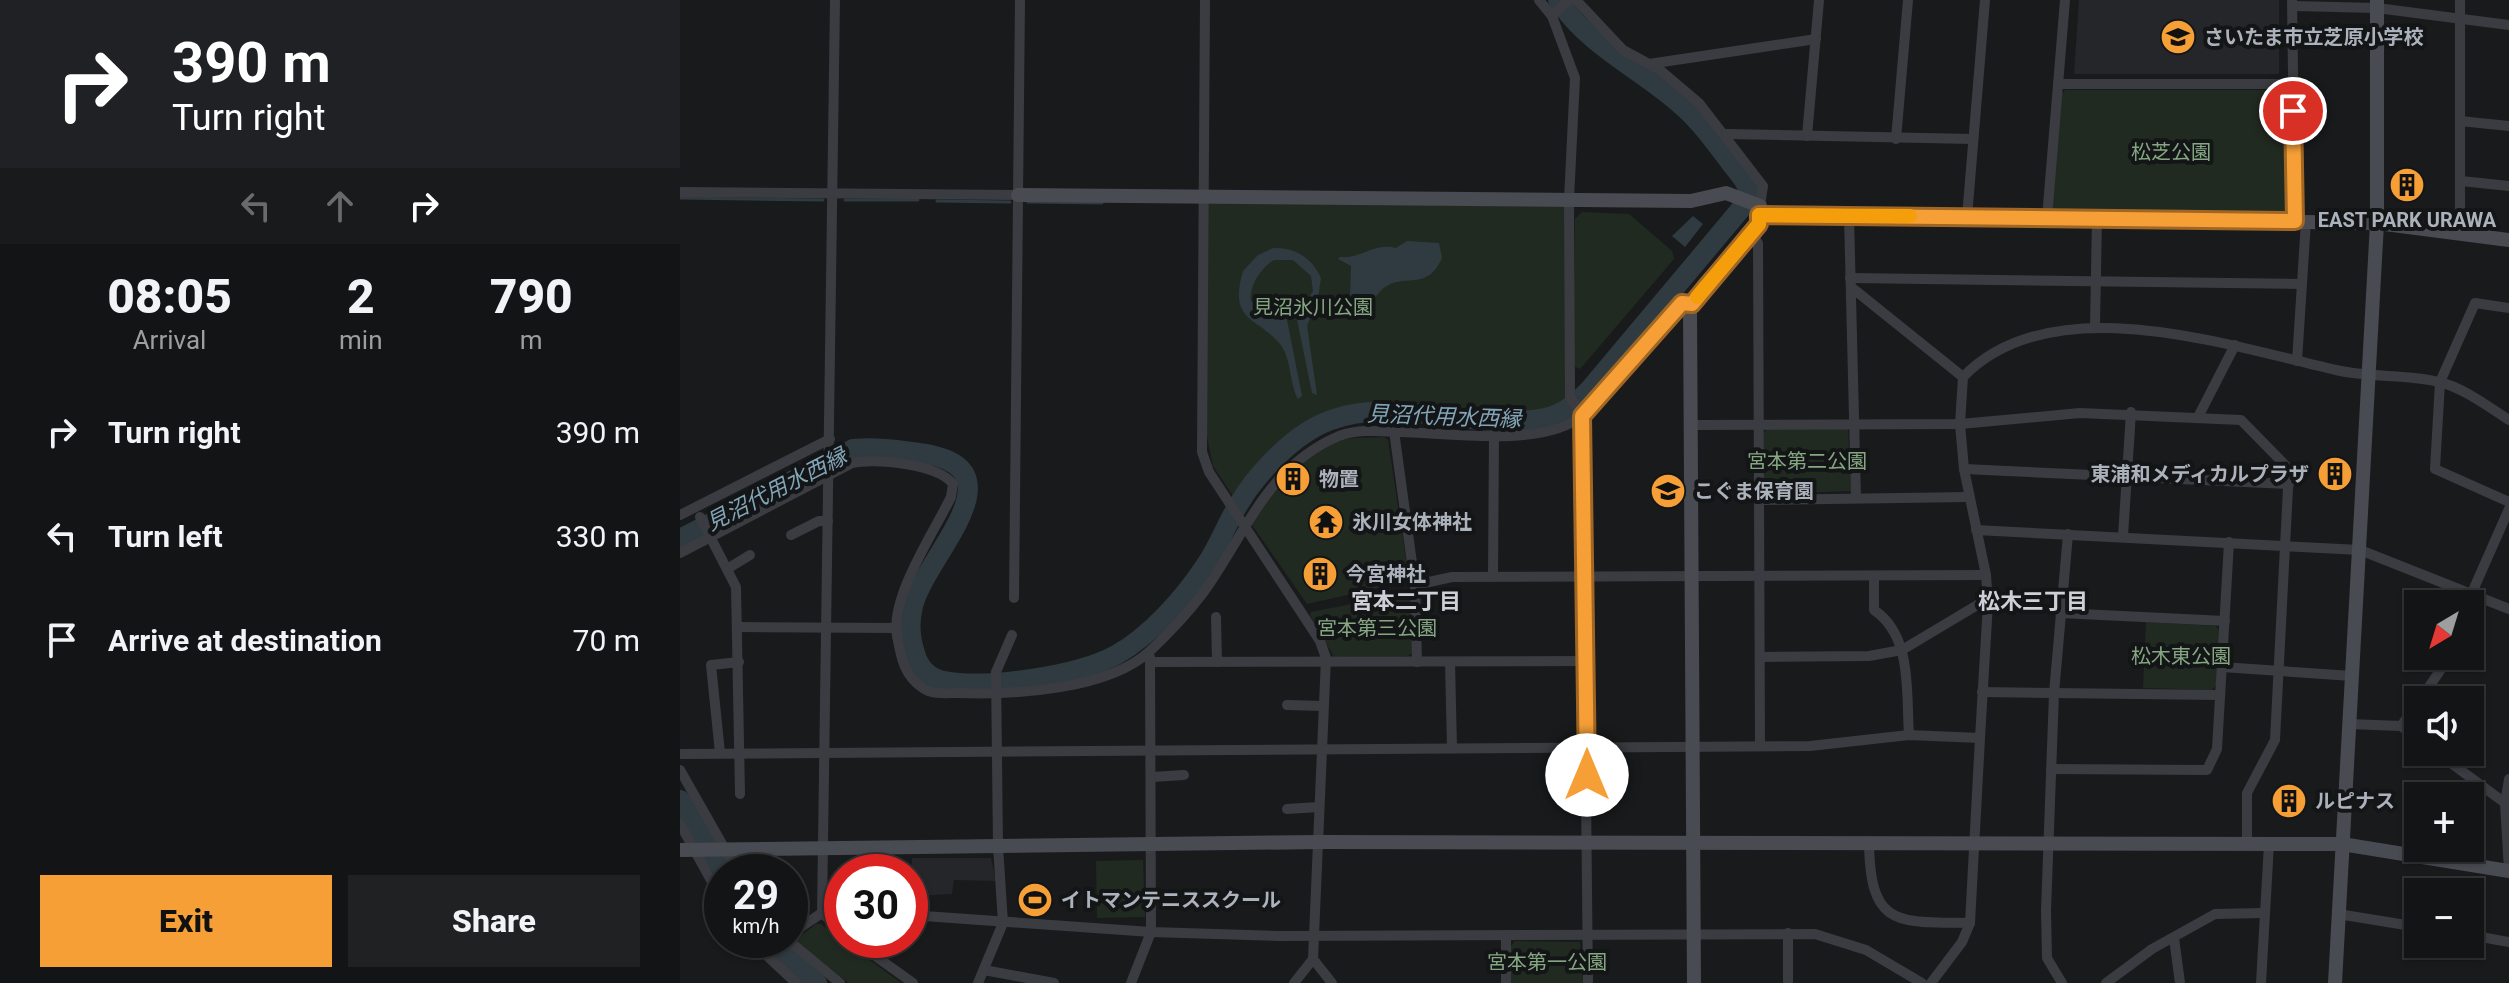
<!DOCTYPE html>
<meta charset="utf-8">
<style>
:root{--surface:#131415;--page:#202122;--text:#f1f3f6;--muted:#9d9ea0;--line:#323334;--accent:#f69f37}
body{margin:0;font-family:Roboto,"Noto Sans JP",sans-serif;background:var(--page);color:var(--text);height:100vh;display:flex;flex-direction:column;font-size:30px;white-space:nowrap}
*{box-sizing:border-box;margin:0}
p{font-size:26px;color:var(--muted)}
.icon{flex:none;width:44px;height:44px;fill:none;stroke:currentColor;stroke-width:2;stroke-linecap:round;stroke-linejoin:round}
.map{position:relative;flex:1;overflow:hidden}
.details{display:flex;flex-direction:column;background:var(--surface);width:680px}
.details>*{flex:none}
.guide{background:#202124;color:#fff;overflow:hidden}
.needle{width:52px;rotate:218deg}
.buttons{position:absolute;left:1724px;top:590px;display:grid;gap:16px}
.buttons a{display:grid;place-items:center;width:80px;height:80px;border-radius:0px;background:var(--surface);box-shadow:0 2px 6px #0004,0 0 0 2px var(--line);font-size:40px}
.speed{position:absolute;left:24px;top:854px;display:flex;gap:16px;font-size:40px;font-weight:700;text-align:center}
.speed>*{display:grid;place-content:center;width:104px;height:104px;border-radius:50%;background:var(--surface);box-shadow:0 2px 6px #0004,0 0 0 2px var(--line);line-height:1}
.speed small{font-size:20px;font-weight:400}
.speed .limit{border:12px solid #d22;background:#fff;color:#111}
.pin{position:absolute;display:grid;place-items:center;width:68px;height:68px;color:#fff;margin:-34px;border:4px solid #fff;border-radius:50%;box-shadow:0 2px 8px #0007}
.me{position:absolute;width:88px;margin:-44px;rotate:0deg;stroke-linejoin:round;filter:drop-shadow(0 0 6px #0008)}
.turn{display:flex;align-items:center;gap:28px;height:168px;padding:0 40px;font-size:36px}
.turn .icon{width:104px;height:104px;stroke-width:2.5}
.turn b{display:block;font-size:56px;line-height:68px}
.lanes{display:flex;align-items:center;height:76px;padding:0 40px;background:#0003;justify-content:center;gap:40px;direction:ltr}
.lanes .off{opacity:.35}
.eta{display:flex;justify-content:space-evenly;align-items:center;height:136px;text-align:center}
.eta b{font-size:48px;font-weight:800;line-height:56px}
.cta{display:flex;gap:16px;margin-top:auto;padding:16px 40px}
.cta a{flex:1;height:92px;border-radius:0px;background:var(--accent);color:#111;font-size:32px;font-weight:800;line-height:92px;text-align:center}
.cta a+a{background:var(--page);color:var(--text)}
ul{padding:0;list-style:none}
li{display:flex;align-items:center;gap:24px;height:104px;padding:0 40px}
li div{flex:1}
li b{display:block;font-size:30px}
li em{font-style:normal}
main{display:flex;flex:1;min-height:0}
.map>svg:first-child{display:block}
.built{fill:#252629}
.green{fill:#212a21}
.water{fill:#2f3b40;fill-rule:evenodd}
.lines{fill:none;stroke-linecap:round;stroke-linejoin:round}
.stream{stroke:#2f3b40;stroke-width:3}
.river{stroke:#2f3b40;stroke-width:20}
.street{stroke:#3a3c41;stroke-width:10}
.secondary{stroke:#484b51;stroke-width:14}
.route-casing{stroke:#a06724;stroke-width:20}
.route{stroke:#f69f37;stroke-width:14}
.slow{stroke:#f59e0b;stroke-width:14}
.labels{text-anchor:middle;stroke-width:8;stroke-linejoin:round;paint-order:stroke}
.poi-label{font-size:20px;font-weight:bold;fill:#acb2bb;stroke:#141517;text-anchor:start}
.park-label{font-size:20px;fill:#85a782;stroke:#141517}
.water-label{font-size:22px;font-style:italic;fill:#82a5b7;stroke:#141517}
.neighbourhood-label{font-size:22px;font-weight:bold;fill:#cdd1d7;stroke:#141517}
</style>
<main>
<section class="details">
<div class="guide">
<div class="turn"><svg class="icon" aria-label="right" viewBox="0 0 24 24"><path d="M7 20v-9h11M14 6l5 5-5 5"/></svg><div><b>390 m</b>Turn right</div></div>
<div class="lanes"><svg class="icon off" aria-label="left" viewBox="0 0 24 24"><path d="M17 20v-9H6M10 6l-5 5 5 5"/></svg><svg class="icon off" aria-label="ahead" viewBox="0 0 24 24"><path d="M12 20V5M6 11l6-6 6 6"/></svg><svg class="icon" aria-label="right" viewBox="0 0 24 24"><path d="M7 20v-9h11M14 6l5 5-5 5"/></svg></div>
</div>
<div class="eta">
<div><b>08:05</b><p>Arrival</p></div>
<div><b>2</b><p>min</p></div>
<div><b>790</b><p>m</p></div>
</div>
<ul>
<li><svg class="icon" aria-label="right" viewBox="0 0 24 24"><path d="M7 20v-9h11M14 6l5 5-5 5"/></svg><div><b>Turn right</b></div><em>390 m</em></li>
<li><svg class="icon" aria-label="left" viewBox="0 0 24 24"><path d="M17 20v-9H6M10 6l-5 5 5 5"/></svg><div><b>Turn left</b></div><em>330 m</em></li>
<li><svg class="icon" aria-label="arrive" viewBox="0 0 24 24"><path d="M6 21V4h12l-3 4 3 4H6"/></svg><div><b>Arrive at destination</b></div><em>70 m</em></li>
</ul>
<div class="cta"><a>Exit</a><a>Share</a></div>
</section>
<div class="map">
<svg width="1829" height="983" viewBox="0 0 1829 983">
<rect width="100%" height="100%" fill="#191a1c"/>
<g class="built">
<path d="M1399 0H1599V74H1394Z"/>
<path d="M232 858H311L316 881 274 880 272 894 231 896Z"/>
</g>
<g class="green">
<path d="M1385 90H1607L1611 208 1608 212 1375 213 1372 209 1381 95Z"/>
<path d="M528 201 886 205V402L855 413 700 405 663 409 623 424 553 496 533 466 525 427Z"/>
<path d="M902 212 949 214 992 251 994 259 900 369 893 366 895 219Z"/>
<path d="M1087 429H1168L1171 491 1088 494 1084 490V433Z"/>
<path d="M704 437 708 440 729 578 725 582 627 604 572 525 573 519C597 490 626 448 666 439 678 437 692 438 704 437Z"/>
<path d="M727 593 731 597 732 653 728 656 654 657 630 615 631 612Z"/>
<path d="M1466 622 1535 626 1539 629 1536 686 1531 690 1463 688Z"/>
<path d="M463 860 465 917 417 918 416 861Z"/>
<path d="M136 924H141L221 983H169L114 941Z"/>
<path d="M835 941 900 942 903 983H831V946Z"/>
</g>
<g class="water">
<path d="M1013 216 1023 224 1005 247 992 236Z"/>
<path d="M727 241 759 243 762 258C743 301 713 259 690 307L678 306 670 300 671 266 658 259 660 257C681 259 695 242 716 248Z"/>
<path d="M593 248C615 247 632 258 641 278L638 298 627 326 637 395 632 393 617 319 607 320 622 396 618 399C609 383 612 359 600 344 577 316 548 322 563 271L578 255ZM594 260H613L631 276 633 291 622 308 585 311 571 301C569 286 581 268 594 260Z"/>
</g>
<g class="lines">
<g class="stream">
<path d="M0 198 143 200"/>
<path d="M165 200H238"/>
<path d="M257 201 330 202"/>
<path d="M348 202 422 203"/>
</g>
<g class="river">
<path d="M0 539 173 449C196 447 217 450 239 453 346 467 246 554 233 606 229 622 230 638 235 653 239 668 249 678 264 681 307 689 397 676 436 655 470 636 504 598 525 566 539 546 547 522 560 502 575 477 602 448 627 432 697 386 789 434 865 418 884 414 897 402 910 389L1070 198C1069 183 1058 173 1049 161 1035 142 1019 120 1000 104 959 68 910 47 878 0"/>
<path d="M0 800 44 872"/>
<path d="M87 940 137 983"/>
</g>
<g class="street">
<path d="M155 0 142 913 162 931"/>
<path d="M525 0 522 452 529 472 640 641 646 658 633 959 614 983"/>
<path d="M859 0 872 16"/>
<path d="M896 0 943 50 980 70 1019 103 1083 186 1080 206"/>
<path d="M1612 0 1615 221"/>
<path d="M1780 0V233"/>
<path d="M1613 6 1697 8 1829 25"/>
<path d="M969 64 1136 39"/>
<path d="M1378 84H1613"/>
<path d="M1780 121 1829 126"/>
<path d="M1046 134 1293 139"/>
<path d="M1127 136 1139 0"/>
<path d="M1216 139 1228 0"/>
<path d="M1781 181 1829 186"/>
<path d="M0 192 338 195"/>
<path d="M1169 216 1176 498"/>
<path d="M1287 217 1305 0"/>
<path d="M1367 218 1385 0"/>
<path d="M1071 233 1078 243 1080 746"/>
<path d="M1170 278 1622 284"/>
<path d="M1171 287 1283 377"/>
<path d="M1829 308 1795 303 1760 382 1755 469 1829 502"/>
<path d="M1415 326 1417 218"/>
<path d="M1617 361 1626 221"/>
<path d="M1518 417 1555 345"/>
<path d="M1011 425 1280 424 1400 413 1561 420 1609 469 1595 740 1567 793V844"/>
<path d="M714 431 735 585 737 662"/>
<path d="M1284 469 1609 484"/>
<path d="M1080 500 1289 497"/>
<path d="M0 515 150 439"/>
<path d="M20 517 56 587 60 794"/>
<path d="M1296 530 1680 550 1829 609"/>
<path d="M111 535 139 521H148"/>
<path d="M1443 536 1451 412"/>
<path d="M0 553 172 463C195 458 258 464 273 484L271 497C254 532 210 597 217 636 221 657 224 676 243 688 252 695 267 693 278 693 333 695 428 690 470 651 488 634 508 613 523 593 565 535 587 466 659 436 677 429 700 431 719 432 769 433 863 448 902 416L890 397 889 199 895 78 872 16 889 0"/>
<path d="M47 569 70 555"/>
<path d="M1194 576V610C1233 636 1226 694 1229 735"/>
<path d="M813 577 814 434"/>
<path d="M735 585 772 577 1306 575"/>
<path d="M334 598 340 0"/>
<path d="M1787 604 1829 509"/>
<path d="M1380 613 1545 621"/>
<path d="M536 617 537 662"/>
<path d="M59 627 216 628"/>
<path d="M1082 657 1189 656 1222 650 1299 604 1308 603"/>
<path d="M470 662 906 661"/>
<path d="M770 662 772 748"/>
<path d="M1542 667 1672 676"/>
<path d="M1302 692 1540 695"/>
<path d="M1740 700 1770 656"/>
<path d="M607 705 643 706"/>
<path d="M1669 724 1721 726 1738 739"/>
<path d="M1721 726 1738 703"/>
<path d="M1756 752 1825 803"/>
<path d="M40 753 31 665 59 662"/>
<path d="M0 754 1130 746 1229 735 1300 738 1308 603 1306 575 1284 469 1280 424 1283 377C1372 285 1549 346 1656 370 1690 378 1728 374 1759 382 1782 387 1809 407 1829 420"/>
<path d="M1371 769 1527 770 1537 749 1549 542"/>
<path d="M0 770 58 872"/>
<path d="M472 777 504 775"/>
<path d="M607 809 639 807"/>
<path d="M0 824 42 900"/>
<path d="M1189 841C1190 927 1215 922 1290 923"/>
<path d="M1829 871 1825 803 1829 779"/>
<path d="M1658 914 1738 927"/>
<path d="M230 915 471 932 600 936 1135 934 1186 950 1242 983"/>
<path d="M1108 933V983"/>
<path d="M110 934 142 913"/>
<path d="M826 935V983"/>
<path d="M1790 935 1829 942"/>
<path d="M1494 938 1500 983"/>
<path d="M70 940 116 983"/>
<path d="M108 940 160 983"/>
<path d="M173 940 233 983"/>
<path d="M633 959 652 983"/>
<path d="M304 970 374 983"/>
<path d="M298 983 323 923 318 846 316 672 332 635"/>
<path d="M451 983 471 932 470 657"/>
<path d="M908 983 902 416 1002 303 1012 304"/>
<path d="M1251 983 1282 942 1290 923 1300 738"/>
<path d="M1382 983 1367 958 1366 911 1374 693 1388 534"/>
<path d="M1426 983 1472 949 1535 914 1584 913"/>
<path d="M1581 983 1589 844"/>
</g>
<g class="secondary">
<path d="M338 195 1011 201 1046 193 1080 206C1077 251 1020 270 1010 311L1014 983"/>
<path d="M1079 215 1697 223 1829 240"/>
<path d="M0 850 640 842 1662 844 1829 871"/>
<path d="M1655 983 1697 223V0"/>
</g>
</g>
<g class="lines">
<defs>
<path id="route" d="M907 775 902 416 1002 303 1012 304 1079 224V215L1615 221 1613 111"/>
</defs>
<use href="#route" class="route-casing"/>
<use href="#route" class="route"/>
<path class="slow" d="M1017 297 1079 224V215L1230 216"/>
</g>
<defs>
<symbol id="school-disc" viewBox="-11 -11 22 22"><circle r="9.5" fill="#f69f37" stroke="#141517"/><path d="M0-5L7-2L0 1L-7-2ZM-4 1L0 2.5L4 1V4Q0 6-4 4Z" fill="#111"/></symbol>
<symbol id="building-disc" viewBox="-11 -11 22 22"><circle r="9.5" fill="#f69f37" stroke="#141517"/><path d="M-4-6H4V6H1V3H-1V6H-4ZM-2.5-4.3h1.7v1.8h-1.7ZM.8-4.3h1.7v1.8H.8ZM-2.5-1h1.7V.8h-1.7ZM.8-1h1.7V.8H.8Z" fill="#111"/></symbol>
<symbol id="temple-disc" viewBox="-11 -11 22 22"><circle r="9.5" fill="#f69f37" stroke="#141517"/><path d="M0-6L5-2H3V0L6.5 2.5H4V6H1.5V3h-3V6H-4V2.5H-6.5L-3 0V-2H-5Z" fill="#111"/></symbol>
<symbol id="stadium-disc" viewBox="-11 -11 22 22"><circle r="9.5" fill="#f69f37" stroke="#141517"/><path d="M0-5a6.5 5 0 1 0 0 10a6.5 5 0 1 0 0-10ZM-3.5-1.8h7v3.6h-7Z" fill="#111"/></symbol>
</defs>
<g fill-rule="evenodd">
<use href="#school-disc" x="1478" y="17" width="40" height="40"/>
<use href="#building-disc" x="1707" y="165" width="40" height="40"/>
<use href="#building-disc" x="1635" y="454" width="40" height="40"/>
<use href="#building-disc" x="593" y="459" width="40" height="40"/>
<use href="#school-disc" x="968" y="471" width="40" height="40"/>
<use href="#temple-disc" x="626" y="502" width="40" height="40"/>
<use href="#building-disc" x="620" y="554" width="40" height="40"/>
<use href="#building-disc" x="1589" y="781" width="40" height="40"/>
<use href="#stadium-disc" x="335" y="880" width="40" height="40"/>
</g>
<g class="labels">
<g class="poi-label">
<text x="1524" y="44">さいたま市立芝原小学校</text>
<text x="1727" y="227" text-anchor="middle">EAST PARK URAWA</text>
<text x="1629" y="481" text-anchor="end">東浦和メディカルプラザ</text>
<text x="639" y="486">物置</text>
<text x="1014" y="498">こぐま保育園</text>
<text x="672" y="529">氷川女体神社</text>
<text x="666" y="581">今宮神社</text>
<text x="1635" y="808">ルピナス</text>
<text x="381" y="907">イトマンテニススクール</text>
</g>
<g class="park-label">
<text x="1491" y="159">松芝公園</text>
<text x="633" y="314">見沼氷川公園</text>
<text x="1127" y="468">宮本第二公園</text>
<text x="697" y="635">宮本第三公園</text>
<text x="1501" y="663">松木東公園</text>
<text x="867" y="969">宮本第一公園</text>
</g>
<g class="water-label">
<text transform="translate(764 416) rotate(2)" y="8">見沼代用水西縁</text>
<text transform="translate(96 489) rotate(-27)" y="8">見沼代用水西縁</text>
</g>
<g class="neighbourhood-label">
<text x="726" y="609">宮本二丁目</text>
<text x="1353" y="609">松木三丁目</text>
</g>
</g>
</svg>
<div class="buttons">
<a><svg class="needle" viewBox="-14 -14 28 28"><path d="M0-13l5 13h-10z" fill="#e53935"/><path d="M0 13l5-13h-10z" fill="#9d9ea0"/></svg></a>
<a><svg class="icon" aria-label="sound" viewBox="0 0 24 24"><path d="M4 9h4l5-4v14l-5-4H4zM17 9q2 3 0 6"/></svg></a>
<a>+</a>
<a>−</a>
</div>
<div class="speed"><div>29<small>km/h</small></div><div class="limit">30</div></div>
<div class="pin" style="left:1613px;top:111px;background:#d93025"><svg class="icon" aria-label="arrive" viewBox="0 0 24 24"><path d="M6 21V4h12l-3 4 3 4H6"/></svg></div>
<svg class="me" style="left:907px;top:775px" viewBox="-20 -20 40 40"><circle r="19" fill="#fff"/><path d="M0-13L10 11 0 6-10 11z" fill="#f69f37"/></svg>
</div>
</main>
